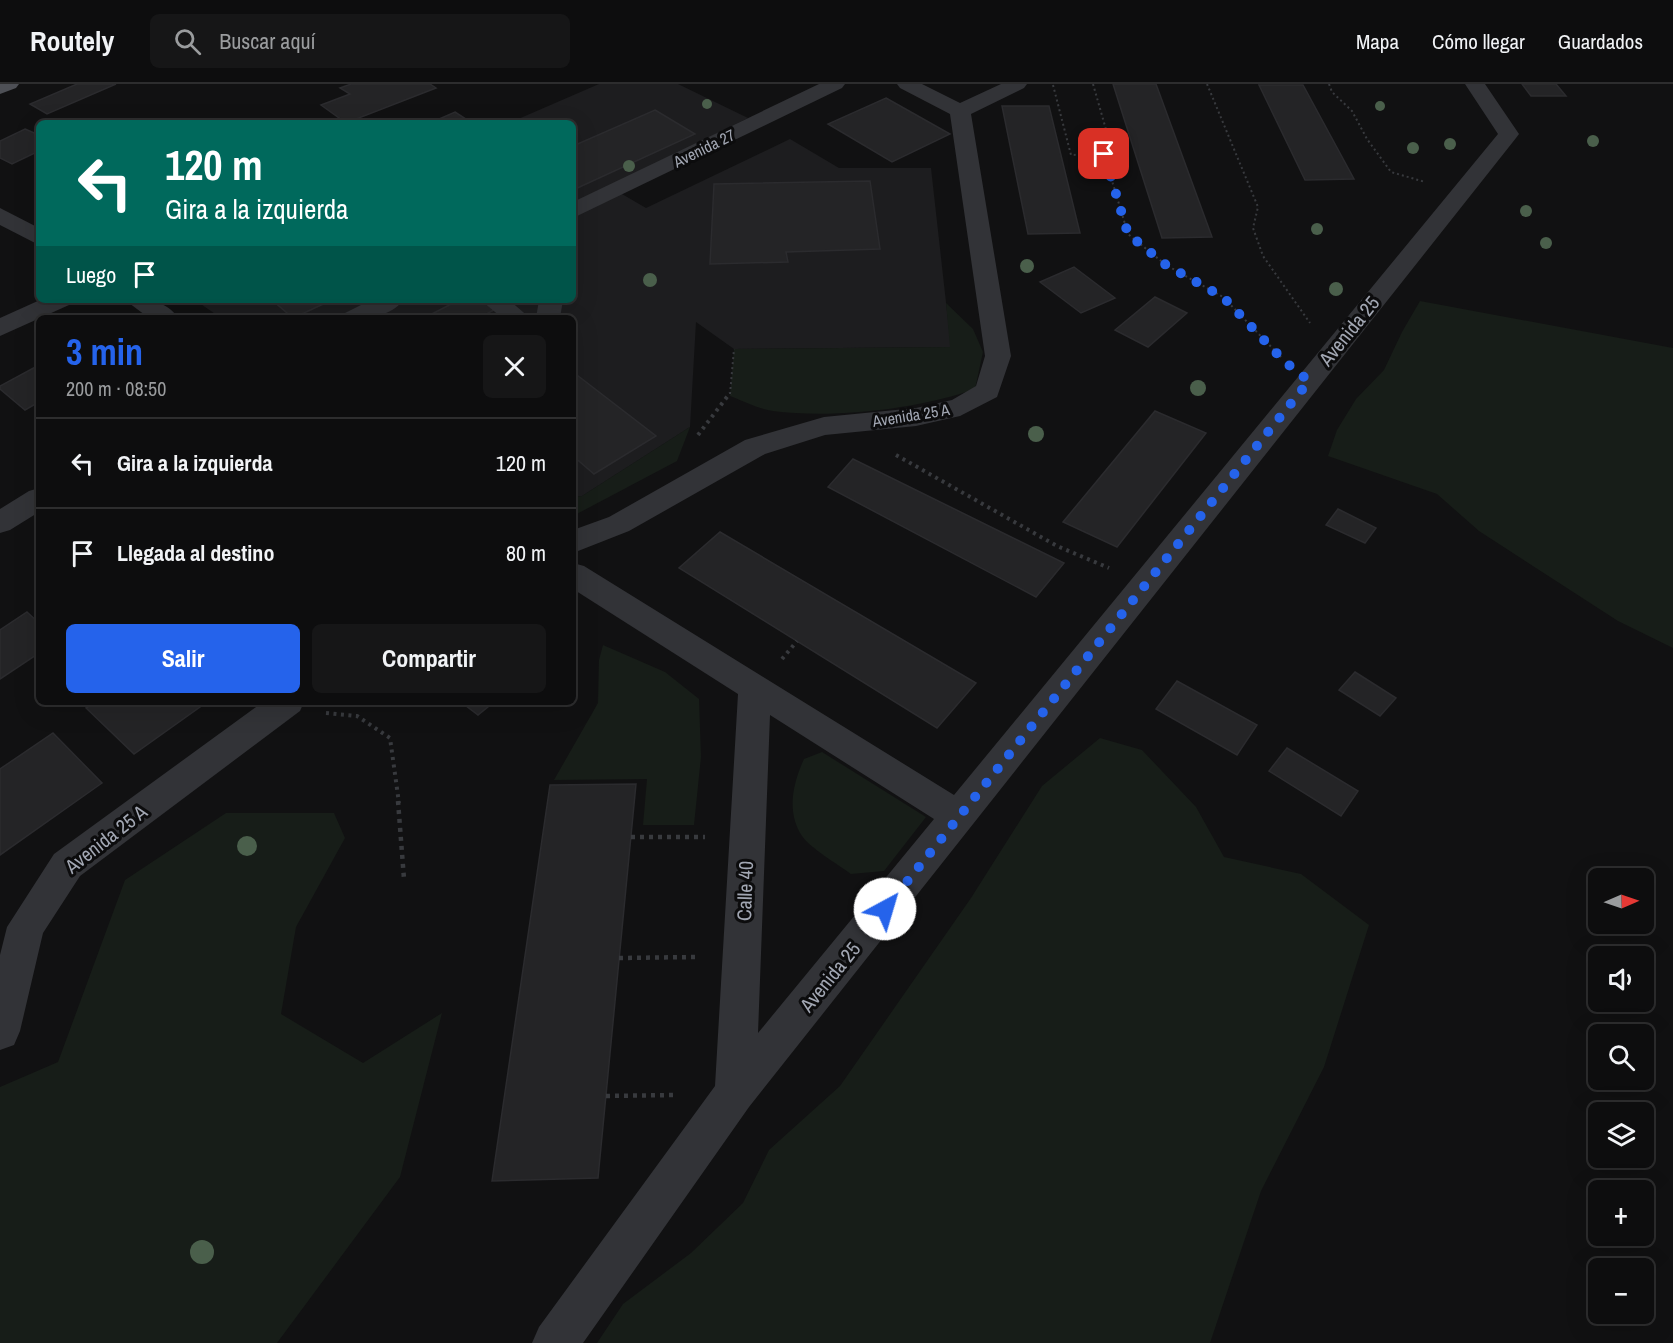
<!DOCTYPE html>
<html lang="es">
<meta charset="utf-8">
<style>
:root{--surface:#0d0d0e;--page:#161617;--text:#f1f3f6;--muted:#9a9c9e;--line:#2d2d2e;--accent:#2563eb}
body{margin:0;font-family:"Archivo Narrow",sans-serif;background:var(--page);color:var(--text);height:100vh;display:flex;flex-direction:column;font-size:22px;white-space:nowrap}
*{box-sizing:border-box;margin:0}
p{font-size:20px;color:var(--muted)}
.icon{flex:none;width:33px;height:33px;fill:none;stroke:currentColor;stroke-width:2;stroke-linecap:round;stroke-linejoin:round}
.map{position:relative;flex:1;overflow:hidden}
.drawer{position:absolute;left:36px;top:231px;width:540px;height:390px;display:flex;flex-direction:column;background:var(--surface);border-radius:9px;box-shadow:0 6px 24px #0002,0 0 0 2px var(--line)}
.drawer>*{flex:none}
.hud{position:absolute;left:36px;top:36px;width:540px;height:183px;border-radius:9px;box-shadow:0 6px 24px #0002,0 0 0 2px var(--line);background:#00695c;color:#fff;overflow:hidden}
.needle{width:39px;rotate:88deg}
.tools{position:absolute;left:1588px;top:784px;display:grid;gap:12px}
.tools a{display:grid;place-items:center;width:66px;height:66px;border-radius:9px;background:var(--surface);box-shadow:0 6px 24px #0002,0 0 0 2px var(--line);font-size:30px}
.pin{position:absolute;display:grid;place-items:center;width:51px;height:51px;color:#fff;margin:-26px;border-radius:12px;box-shadow:0 3px 9px #0006}
.me{position:absolute;width:66px;margin:-33px;rotate:39deg;stroke-linejoin:round;filter:drop-shadow(0 0 4px #0008)}
.turn{display:flex;align-items:center;gap:21px;height:126px;padding:0 30px;font-size:27px}
.turn .icon{width:78px;height:78px;stroke-width:2.5}
.turn b{display:block;font-size:42px;line-height:51px}
.then{display:flex;align-items:center;height:57px;padding:0 30px;background:#0003;gap:12px;font-size:22px}
.round{display:grid;place-items:center;flex:none;width:63px;height:63px;border-radius:9px;background:var(--page)}
.summary{display:flex;align-items:center;justify-content:space-between;height:102px;padding:0 30px}
h1{font-size:36px;font-weight:700;line-height:45px;color:var(--accent)}
.primary-button{display:flex;gap:12px;margin-top:auto;padding:12px 30px}
.primary-button a{flex:1;height:69px;border-radius:9px;background:var(--accent);color:#fff;font-size:24px;font-weight:700;line-height:69px;text-align:center}
.primary-button a+a{background:var(--page);color:var(--text)}
ul{padding:0;list-style:none}
li{display:flex;align-items:center;gap:18px;height:90px;padding:0 30px;border-top:2px solid var(--line)}
li div{flex:1}
li b{display:block;font-size:22px}
li em{font-style:normal}
header{display:flex;align-items:center;gap:36px;box-sizing:border-box;height:84px;padding:0 30px;background:var(--surface);border-bottom:2px solid var(--line)}
header strong{font-size:28px}
nav{display:flex;gap:33px;margin-inline-start:auto;font-size:21px}
.search{width:420px;height:54px;background:var(--page);display:flex;align-items:center;gap:15px;box-sizing:border-box;padding:0 21px;border-radius:9px;color:var(--muted);font-size:22px}
.map>svg:first-child{display:block}
.built{fill:#1d1d1f}
.green{fill:#171d18}
.building{fill:#242426;stroke:#2b2b2e;stroke-width:1.5}
.lines{fill:none;stroke-linecap:round;stroke-linejoin:round}
.path-far2{stroke:#383a3e;stroke-width:2;stroke-dasharray:2 3;stroke-linecap:butt}
.path-far1{stroke:#383a3e;stroke-width:4;stroke-dasharray:3 4.5;stroke-linecap:butt}
.path{stroke:#383a3e;stroke-width:4.5;stroke-dasharray:4 5;stroke-linecap:butt}
.minor{fill:#323337;fill-rule:evenodd}
.major{fill:#4e5056;fill-rule:evenodd}
.tree{fill:#4a5f4b}
.route{stroke:#2563eb;stroke-width:10;stroke-dasharray:0 18}
.labels{text-anchor:middle;stroke-width:6;stroke-linejoin:round;paint-order:stroke}
.far-street-label{font-size:16px;fill:#a2a7b3;stroke:#0c0c0d}
.street-label{font-size:20px;fill:#a2a7b3;stroke:#0c0c0d}
</style>
<header>
<strong>Routely</strong>
<div class="search"><svg class="icon" aria-label="search" viewBox="0 0 24 24"><circle cx="10" cy="10" r="6"/><path d="M15 15l6 6"/></svg>Buscar aquí</div>
<nav><a>Mapa</a><a>Cómo llegar</a><a>Guardados</a></nav>
</header>
<div class="map">
<svg width="1673" height="1259" viewBox="0 0 1673 1259">
<rect width="100%" height="100%" fill="#111112"/>
<path class="built" d="M599 0H678L748 34 610 103 646 124 790 55 839 84H931L951 263 734 265 696 238 690 343 582 412 573 413V234H221L195 216H573V39H509Z"/>
<g class="green">
<path d="M1420 217 1673 264V564L1618 537 1479 447 1437 410 1328 372 1337 346 1356 315 1384 286 1402 248Z"/>
<path d="M946 219 973 245 983 268 975 305C919 325 833 335 773 327 759 325 743 317 730 312L734 265 950 263Z"/>
<path d="M690 343 677 377 573 432V413L582 412Z"/>
<path d="M603 561 665 588 699 615 701 673 694 741H643L647 695 554 696 598 619 599 576Z"/>
<path d="M1100 654 1142 666 1196 723 1224 773 1301 790 1369 841 1324 983 1261 1107 1210 1259H597L623 1220 691 1169 743 1119 769 1066 840 1002 971 814 1042 702Z"/>
<path d="M822 668 926 733 884 787 851 790C839 781 810 764 802 752 786 728 793 699 804 675Z"/>
<path d="M226 729H334L345 754 296 843 281 930 363 979 442 929 400 1093 277 1259H0V1003L58 978 125 796Z"/>
</g>
<g class="building">
<path d="M77 0H116L47 30 30 20Z"/>
<path d="M351 0H430L436 4 346 39 321 21 350 10 340 4Z"/>
<path d="M1113 0H1156L1212 153 1162 154Z"/>
<path d="M1522 0H1556L1566 12H1531Z"/>
<path d="M1259 1H1303L1354 95 1305 96Z"/>
<path d="M886 14 950 50 892 78 828 40Z"/>
<path d="M1002 22H1049L1080 149 1028 150Z"/>
<path d="M655 26 695 50 573 106V62Z"/>
<path d="M455 28 469 37 430 39Z"/>
<path d="M25 45 39 51V67L12 80 0 74V57Z"/>
<path d="M870 97 880 165 786 168 788 178 710 180 714 100Z"/>
<path d="M1074 183 1115 214 1081 229 1040 198Z"/>
<path d="M1155 213 1187 229 1148 263 1115 246Z"/>
<path d="M272 216H332L293 234Z"/>
<path d="M459 216H481L494 226 479 234H424Z"/>
<path d="M39 281V318L25 326 0 305V302Z"/>
<path d="M573 288 656 352 594 390 573 372Z"/>
<path d="M1155 327 1206 349 1117 463 1063 438Z"/>
<path d="M853 375 1064 479 1036 513 828 403Z"/>
<path d="M1338 425 1376 444 1365 459 1326 441Z"/>
<path d="M720 448 976 599 937 644 679 484Z"/>
<path d="M27 528 39 539V569L0 595V546Z"/>
<path d="M1355 588 1396 614 1380 632 1339 606Z"/>
<path d="M1177 597 1257 641 1237 671 1156 625Z"/>
<path d="M96 618H207L134 670 86 624Z"/>
<path d="M461 618H494L478 631Z"/>
<path d="M53 649 102 699 0 771V685Z"/>
<path d="M1287 664 1358 707 1341 732 1269 687Z"/>
<path d="M636 700 598 1094 492 1097 550 701Z"/>
</g>
<g class="lines">
<g class="path-far2">
<path d="M1093 0 1107 49 1104 70"/>
<path d="M1207 0 1258 123 1253 144 1263 172 1310 239"/>
<path d="M1329 0 1332 8 1352 27 1367 55 1391 88 1425 98"/>
<path d="M1053 1 1071 71 1104 70 1128 150 1166 181 1223 213 1281 273"/>
<path d="M730 310 734 265"/>
</g>
<g class="path-far1">
<path d="M698 351 730 309"/>
<path d="M896 371 1057 462 1109 484"/>
<path d="M782 575 797 557"/>
<path d="M326 629 357 632 390 654 399 719"/>
</g>
<g class="path">
<path d="M398 717 404 795"/>
<path d="M631 753H705"/>
<path d="M619 874 697 873"/>
<path d="M606 1012 675 1011"/>
</g>
<g class="minor">
<path d="M819 0H845L842 4 573 134V118Z"/>
<path d="M897 0H922L960 19 1001 0H1027L1024 4 971 30 1011 272 997 313 960 332 916 342 825 351 765 370 629 447 573 469V446L609 433 745 356 824 333 916 324 952 316 976 302 985 272 950 30 900 4Z"/>
<path d="M1465 0H1485L1519 50 1516 54 749 1023 583 1259H532L539 1243 715 1002 738 610 573 505V479L584 482 954 711 1498 50ZM770 631 934 735 758 949Z"/>
<path d="M0 124 39 144V161L0 141Z"/>
<path d="M40 216H72L69 221 0 252V234Z"/>
<path d="M125 216C145 216 166 215 178 234H149Z"/>
<path d="M371 216H403C390 235 362 234 342 234L345 229Z"/>
<path d="M481 216H509L530 234H502Z"/>
<path d="M539 216H563L560 234H536Z"/>
<path d="M39 404V428L10 446 0 449V425L29 407Z"/>
<path d="M263 618H304L300 627 80 792 43 849 20 947 14 961 0 966V871L7 843 54 770Z"/>
</g>
<path class="major" d="M0 0H19L16 4 0 10Z"/>
</g>
<g class="tree">
<circle cx="707" cy="20" r="5"/>
<circle cx="1380" cy="22" r="5"/>
<circle cx="1593" cy="57" r="6"/>
<circle cx="1450" cy="60" r="6"/>
<circle cx="1413" cy="64" r="6"/>
<circle cx="629" cy="82" r="6"/>
<circle cx="1526" cy="127" r="6"/>
<circle cx="1317" cy="145" r="6"/>
<circle cx="1546" cy="159" r="6"/>
<circle cx="1027" cy="182" r="7"/>
<circle cx="650" cy="196" r="7"/>
<circle cx="1336" cy="205" r="7"/>
<circle cx="1198" cy="304" r="8"/>
<circle cx="1036" cy="350" r="8"/>
<circle cx="247" cy="762" r="10"/>
<circle cx="202" cy="1168" r="12"/>
</g>
<g class="lines">
<path class="route" d="M885 825 1309 297 1285 278 1223 213 1166 181 1128 150 1104 70"/>
</g>
<g class="labels">
<g class="far-street-label">
<text transform="translate(704 64) rotate(-26)" y="6">Avenida 27</text>
<text transform="translate(911 331) rotate(-9)" y="6">Avenida 25 A</text>
</g>
<g class="street-label">
<text transform="translate(1349 247) rotate(-51)" y="7">Avenida 25</text>
<text transform="translate(106 755) rotate(-38)" y="7">Avenida 25 A</text>
<text transform="translate(745 807) rotate(-88)" y="7">Calle 40</text>
<text transform="translate(830 893) rotate(-51)" y="7">Avenida 25</text>
</g>
</g>
</svg>
<div class="tools">
<a><svg class="needle" viewBox="-14 -14 28 28"><path d="M0-13l5 13h-10z" fill="#e53935"/><path d="M0 13l5-13h-10z" fill="#9a9c9e"/></svg></a>
<a><svg class="icon" aria-label="sound" viewBox="0 0 24 24"><path d="M4 9h4l5-4v14l-5-4H4zM17 9q2 3 0 6"/></svg></a>
<a><svg class="icon" aria-label="search" viewBox="0 0 24 24"><circle cx="10" cy="10" r="6"/><path d="M15 15l6 6"/></svg></a>
<a><svg class="icon" aria-label="layers" viewBox="0 0 24 24"><path d="M12 4l9 5-9 5-9-5zM3 14l9 5 9-5"/></svg></a>
<a>+</a>
<a>−</a>
</div>
<div class="pin" style="left:1104px;top:70px;background:#d93025"><svg class="icon" aria-label="arrive" viewBox="0 0 24 24"><path d="M6 21V4h12l-3 4 3 4H6"/></svg></div>
<svg class="me" style="left:885px;top:825px" viewBox="-20 -20 40 40"><circle r="19" fill="#fff"/><path d="M0-13L10 11 0 6-10 11z" fill="#2563eb"/></svg>
<div class="hud">
<div class="turn"><svg class="icon" aria-label="left" viewBox="0 0 24 24"><path d="M17 20v-9H6M10 6l-5 5 5 5"/></svg><div><b>120 m</b>Gira a la izquierda</div></div>
<div class="then">Luego<svg class="icon" aria-label="arrive" viewBox="0 0 24 24"><path d="M6 21V4h12l-3 4 3 4H6"/></svg></div>
</div>
<section class="drawer">
<div class="summary"><div><h1>3 min</h1><p>200 m · 08:50</p></div><a class="round"><svg class="icon" aria-label="close" viewBox="0 0 24 24"><path d="M6 6l12 12M18 6L6 18"/></svg></a></div>
<ul>
<li><svg class="icon" aria-label="left" viewBox="0 0 24 24"><path d="M17 20v-9H6M10 6l-5 5 5 5"/></svg><div><b>Gira a la izquierda</b></div><em>120 m</em></li>
<li><svg class="icon" aria-label="arrive" viewBox="0 0 24 24"><path d="M6 21V4h12l-3 4 3 4H6"/></svg><div><b>Llegada al destino</b></div><em>80 m</em></li>
</ul>
<div class="primary-button"><a>Salir</a><a>Compartir</a></div>
</section>
</div>
